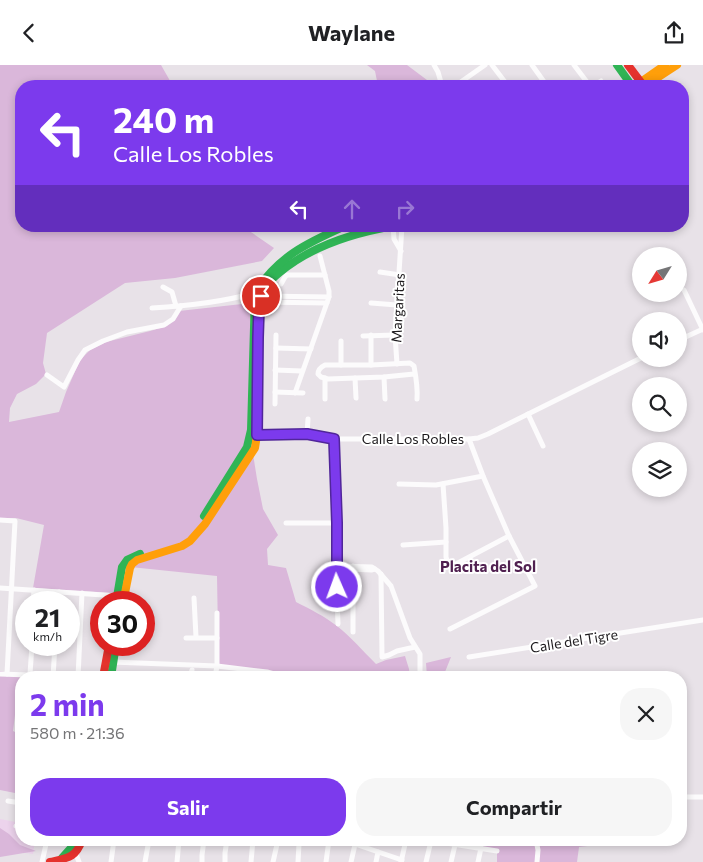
<!DOCTYPE html>
<html lang="es">
<meta charset="utf-8">
<style>
:root{--surface:#fff;--page:#f6f6f6;--text:#202124;--muted:#757577;--accent:#7c3aed}
body{margin:0;font-family:Commissioner,sans-serif;background:var(--page);color:var(--text);height:100vh;display:flex;flex-direction:column;font-size:19px;white-space:nowrap}
*{box-sizing:border-box;margin:0}
p{font-size:16px;color:var(--muted)}
.icon{flex:none;width:28px;height:28px;fill:none;stroke:currentColor;stroke-width:2;stroke-linecap:round;stroke-linejoin:round}
.map{position:relative;flex:1;overflow:hidden}
.drawer{position:absolute;left:15px;top:606px;width:672px;height:175px;display:flex;flex-direction:column;background:var(--surface);border-radius:20px;box-shadow:0 2px 8px #0003}
.drawer>*{flex:none}
.hud{position:absolute;left:15px;top:15px;width:674px;height:152px;border-radius:20px;box-shadow:0 2px 8px #0003;background:#7c3aed;color:#fff;overflow:hidden}
.needle{width:32px;rotate:233deg}
.buttons{position:absolute;left:632px;top:182px;display:grid;gap:10px}
.buttons a{display:grid;place-items:center;width:55px;height:55px;border-radius:50%;background:var(--surface);box-shadow:0 2px 8px #0003;font-size:25px}
.speed{position:absolute;left:15px;top:526px;display:flex;gap:10px;font-size:25px;font-weight:700;text-align:center}
.speed>*{display:grid;place-content:center;width:65px;height:65px;border-radius:50%;background:var(--surface);box-shadow:0 2px 8px #0003;line-height:1}
.speed small{font-size:12px;font-weight:400}
.speed .limit{border:8px solid #d22;background:#fff;color:#111}
.pin{position:absolute;display:grid;place-items:center;width:42px;height:42px;color:#fff;margin:-21px;border:2px solid #fff;border-radius:50%;box-shadow:0 1px 5px #0007}
.me{position:absolute;width:55px;margin:-28px;rotate:358deg;stroke-linejoin:round;filter:drop-shadow(0 0 4px #0008)}
.turn{display:flex;align-items:center;gap:18px;height:105px;padding:0 15px;font-size:22px}
.turn .icon{width:65px;height:65px;stroke-width:2.5}
.turn b{display:block;font-size:35px;line-height:42px}
.lanes{display:flex;align-items:center;height:48px;padding:0 15px;background:#0003;justify-content:center;gap:25px;direction:ltr}
.lanes .off{opacity:.35}
.round{display:grid;place-items:center;flex:none;width:52px;height:52px;border-radius:20px;background:var(--page)}
.summary{display:flex;align-items:center;justify-content:space-between;height:85px;padding:0 15px}
h1{font-size:30px;font-weight:700;line-height:38px;color:var(--accent)}
.cta{display:flex;gap:10px;margin-top:auto;padding:10px 15px}
.cta a{flex:1;height:58px;border-radius:20px;background:var(--accent);color:#fff;font-size:20px;font-weight:700;line-height:58px;text-align:center}
.cta a+a{background:var(--page);color:var(--text)}
header{display:flex;justify-content:space-between;align-items:center;height:65px;padding:0 15px;background:var(--surface);font-size:22px;font-weight:700}
.map>svg:first-child{display:block}
.green{fill:#ecd3ec}
.forest{fill:#dab7da}
.lines{fill:none;stroke-linecap:round;stroke-linejoin:round}
.street{stroke:#fcfbfc;stroke-width:5}
.fast{stroke:#30b455;stroke-width:8}
.slow{stroke:#ff9f0a;stroke-width:8}
.jam{stroke:#e5322d;stroke-width:8}
.route-casing{stroke:#51269a;stroke-width:12}
.route{stroke:#7c3aed;stroke-width:9}
.labels{text-anchor:middle;stroke-width:4;stroke-linejoin:round;paint-order:stroke}
.street-label{font-size:14px;fill:#1e1b1e;stroke:#fff}
.neighbourhood-label{font-size:15px;font-weight:bold;fill:#512151;stroke:#fff}
</style>
<header><svg class="icon" aria-label="back" viewBox="0 0 24 24"><path d="M15 5l-7 7 7 7"/></svg>Waylane<svg class="icon" aria-label="share" viewBox="0 0 24 24"><path d="M12 15V3M7 8l5-5 5 5M5 13v7h14v-7"/></svg></header>
<div class="map">
<svg width="703" height="797" viewBox="0 0 703 797">
<rect width="100%" height="100%" fill="#e8e2e8"/>
<path class="green" d="M0 754 21 758V775H35L33 789 8 785 0 787Z"/>
<g class="forest">
<path d="M0 0H161L173 21H21V161H246L248 165 274 183 262 196 175 213 125 218 47 268 43 298 46 309 36 319 17 329 10 343 9 357 59 347 66 327 80 295 90 285 106 277 150 266 167 261 179 246 251 238 249 364 257 414 263 444 278 470 267 484 268 500 286 503 296 537C310 544 324 551 337 561 351 572 363 586 376 599L386 595 405 591 409 604 410 612H284L267 607 217 601 218 569 217 511 121 501 114 528 33 523 44 460 16 453H0Z"/>
<path d="M367 0H407L427 15 428 21H378L375 6Z"/>
<path d="M451 592 443 612H427L426 598Z"/>
<path d="M0 606 20 610 13 666 21 670V716L18 717 15 728 0 725Z"/>
<path d="M0 763 9 769 20 780 36 786 0 792Z"/>
<path d="M427 775H613V778L579 782 577 797H497V786Z"/>
</g>
<g class="lines">
<g class="street">
<path d="M434 0 438 7 442 21"/>
<path d="M492 0 508 21"/>
<path d="M532 0 547 21"/>
<path d="M574 0 590 21"/>
<path d="M455 21 485 0"/>
<path d="M593 21 601 16"/>
<path d="M393 161 394 174 401 186"/>
<path d="M380 207 400 210"/>
<path d="M281 219 285 212 287 210H325"/>
<path d="M163 222 172 227 176 241"/>
<path d="M684 225 703 265"/>
<path d="M261 231 329 232"/>
<path d="M260 237 327 238"/>
<path d="M371 238 397 240"/>
<path d="M152 243C187 241 222 237 255 228"/>
<path d="M371 270V300"/>
<path d="M363 271 395 270"/>
<path d="M679 275 703 264"/>
<path d="M341 276V300"/>
<path d="M276 283 311 284"/>
<path d="M397 299 395 270 402 161"/>
<path d="M275 305 302 306"/>
<path d="M414 309 384 312 328 314 321 312 318 309C318 304 321 302 325 300H371L410 298 414 301C416 312 418 323 417 334"/>
<path d="M47 310 64 322 78 295 85 285 103 276 127 267 164 260 173 254 181 241"/>
<path d="M384 312 385 334"/>
<path d="M325 313V334"/>
<path d="M355 313 356 333"/>
<path d="M275 327 303 328"/>
<path d="M295 328 329 232V226L320 191"/>
<path d="M275 339 276 270"/>
<path d="M528 349 543 381"/>
<path d="M307 369 308 354"/>
<path d="M257 370 307 369 334 374H469L478 373 488 369 641 293"/>
<path d="M334 374 337 458 336 504 338 559"/>
<path d="M399 419 436 420 483 411"/>
<path d="M443 419 446 463V492L448 499 454 500 509 471"/>
<path d="M0 455 15 456 7 609"/>
<path d="M286 458H337"/>
<path d="M403 480 446 477"/>
<path d="M336 501 372 502 378 506 391 521 410 573 420 589V612"/>
<path d="M353 501V567"/>
<path d="M350 504 372 505 375 504"/>
<path d="M381 509 382 592 389 590 397 586 415 582"/>
<path d="M0 523 118 531"/>
<path d="M194 533 196 572"/>
<path d="M33 538 34 525"/>
<path d="M58 538 59 527"/>
<path d="M450 564 535 521 509 471 483 411 469 374"/>
<path d="M186 573H217"/>
<path d="M469 592 703 555"/>
<path d="M112 597 217 601 267 607 285 612"/>
<path d="M0 609 85 612"/>
<path d="M30 609 32 580"/>
<path d="M53 612 55 580"/>
<path d="M78 612 82 528"/>
<path d="M128 612H139"/>
<path d="M190 612 192 605"/>
<path d="M215 612 217 601V548"/>
<path d="M681 732H703"/>
<path d="M8 736 21 738"/>
<path d="M16 761 21 762"/>
<path d="M427 775 497 786"/>
<path d="M536 775 538 785 537 797"/>
<path d="M355 779 402 795"/>
<path d="M74 786 76 789 79 797"/>
<path d="M42 797 47 775"/>
<path d="M111 797 114 775"/>
<path d="M145 797 149 775"/>
<path d="M177 797 179 775"/>
<path d="M202 797V790L204 775"/>
<path d="M225 797V788L227 775"/>
<path d="M251 797 253 775"/>
<path d="M273 797 278 775"/>
<path d="M298 797 299 779 301 775"/>
<path d="M326 797 329 775"/>
<path d="M351 797 356 775"/>
<path d="M376 797 378 787"/>
<path d="M401 797 406 775"/>
<path d="M426 797 431 776"/>
<path d="M451 797 455 780"/>
<path d="M478 797 481 783"/>
</g>
<g class="fast">
<path d="M617 0 632 21"/>
<path d="M258 309C258 293 258 278 259 263 259 251 258 240 262 229 265 220 272 214 279 208 311 181 353 168 394 161"/>
<path d="M204 451 247 382 251 365 255 228C277 192 307 178 345 161"/>
<path d="M116 538 122 502 127 495 140 489"/>
<path d="M111 612 116 580"/>
<path d="M62 793 71 783 75 775"/>
</g>
<g class="slow">
<path d="M635 21 665 0"/>
<path d="M645 21 677 0"/>
<path d="M123 538 130 503 132 499 137 495 182 481 190 476 205 459 255 383 257 370 258 309"/>
</g>
<g class="jam">
<path d="M628 0 643 20"/>
<path d="M103 612 109 580"/>
<path d="M50 797C67 793 76 793 82 775"/>
</g>
</g>
<g class="lines">
<defs>
<path id="route" d="M261 231 259 243 258 272 257 370 307 369 334 374 337 458V522"/>
</defs>
<use href="#route" class="route-casing"/>
<use href="#route" class="route"/>
</g>
<g class="labels">
<g class="street-label">
<text transform="translate(398 243) rotate(-87)" y="5">Margaritas</text>
<text x="413" y="379">Calle Los Robles</text>
<text transform="translate(574 576) rotate(-9)" y="5">Calle del Tigre</text>
</g>
<g class="neighbourhood-label">
<text x="488" y="507">Placita del Sol</text>
</g>
</g>
</svg>
<div class="buttons">
<a><svg class="needle" viewBox="-14 -14 28 28"><path d="M0-13l5 13h-10z" fill="#e53935"/><path d="M0 13l5-13h-10z" fill="#757577"/></svg></a>
<a><svg class="icon" aria-label="sound" viewBox="0 0 24 24"><path d="M4 9h4l5-4v14l-5-4H4zM17 9q2 3 0 6"/></svg></a>
<a><svg class="icon" aria-label="search" viewBox="0 0 24 24"><circle cx="10" cy="10" r="6"/><path d="M15 15l6 6"/></svg></a>
<a><svg class="icon" aria-label="layers" viewBox="0 0 24 24"><path d="M12 4l9 5-9 5-9-5zM3 14l9 5 9-5"/></svg></a>
</div>
<div class="speed"><div>21<small>km/h</small></div><div class="limit">30</div></div>
<div class="pin" style="left:261px;top:231px;background:#d93025"><svg class="icon" aria-label="arrive" viewBox="0 0 24 24"><path d="M6 21V4h12l-3 4 3 4H6"/></svg></div>
<svg class="me" style="left:337px;top:522px" viewBox="-20 -20 40 40"><circle r="17" fill="#7c3aed" stroke="#fff" stroke-width="3"/><path d="M0-11L8 9 0 5-8 9z" fill="#fff"/></svg>
<div class="hud">
<div class="turn"><svg class="icon" aria-label="left" viewBox="0 0 24 24"><path d="M17 20v-9H6M10 6l-5 5 5 5"/></svg><div><b>240 m</b>Calle Los Robles</div></div>
<div class="lanes"><svg class="icon" aria-label="left" viewBox="0 0 24 24"><path d="M17 20v-9H6M10 6l-5 5 5 5"/></svg><svg class="icon off" aria-label="ahead" viewBox="0 0 24 24"><path d="M12 20V5M6 11l6-6 6 6"/></svg><svg class="icon off" aria-label="right" viewBox="0 0 24 24"><path d="M7 20v-9h11M14 6l5 5-5 5"/></svg></div>
</div>
<section class="drawer">
<div class="summary"><div><h1>2 min</h1><p>580 m · 21:36</p></div><a class="round"><svg class="icon" aria-label="close" viewBox="0 0 24 24"><path d="M6 6l12 12M18 6L6 18"/></svg></a></div>
<div class="cta"><a>Salir</a><a>Compartir</a></div>
</section>
</div>
